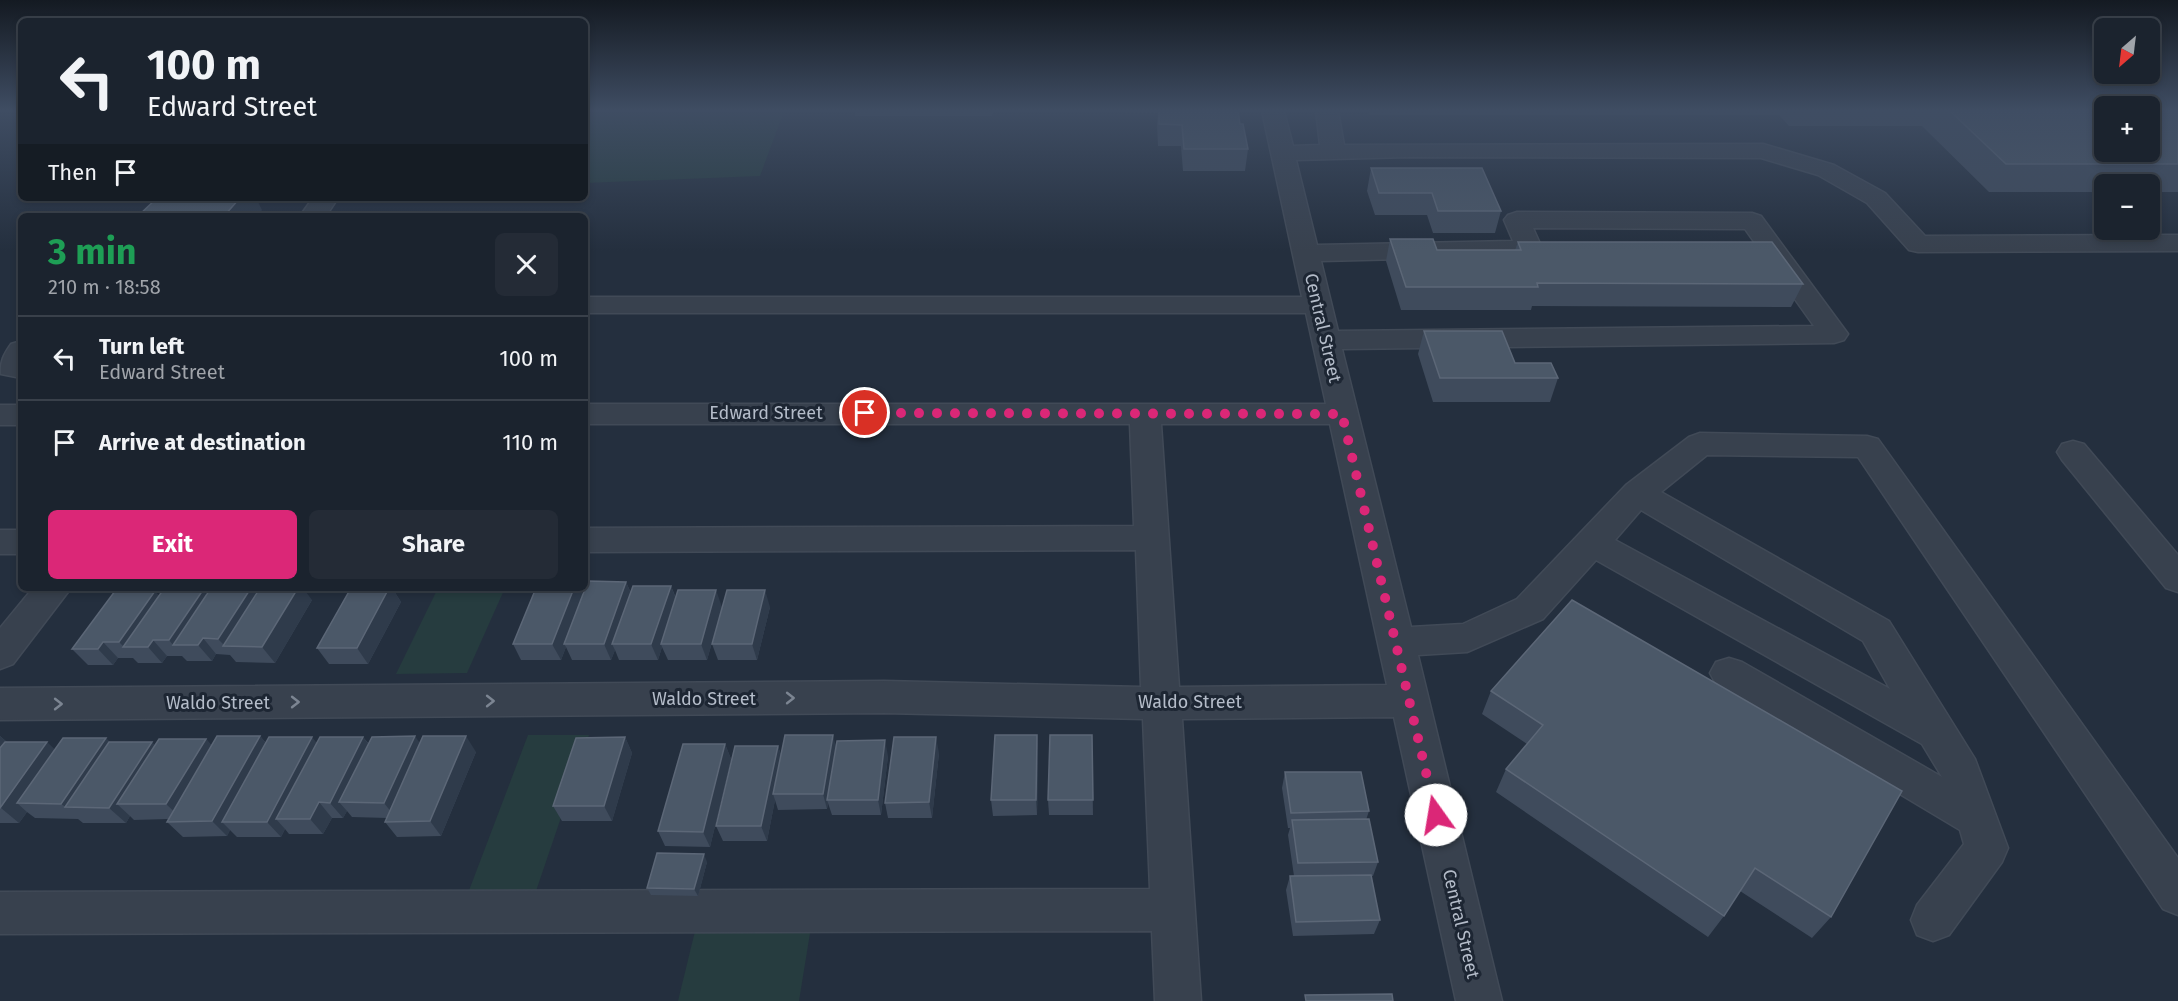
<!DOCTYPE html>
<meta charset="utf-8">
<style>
:root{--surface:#1b232e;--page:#242b36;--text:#f1f3f6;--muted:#a0a4aa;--line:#39404a;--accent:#db2777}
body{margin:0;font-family:"Fira Sans",sans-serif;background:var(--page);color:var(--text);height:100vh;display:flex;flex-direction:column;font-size:22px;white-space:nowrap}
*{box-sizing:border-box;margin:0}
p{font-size:20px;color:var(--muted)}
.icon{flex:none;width:33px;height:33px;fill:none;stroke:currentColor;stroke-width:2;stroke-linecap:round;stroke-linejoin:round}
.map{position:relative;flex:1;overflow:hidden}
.panel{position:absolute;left:18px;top:213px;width:570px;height:378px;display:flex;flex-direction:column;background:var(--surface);border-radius:9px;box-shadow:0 3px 9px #0003,0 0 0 2px var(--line)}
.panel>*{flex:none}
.guide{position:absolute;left:18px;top:18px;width:570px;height:183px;border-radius:9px;box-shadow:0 3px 9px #0003,0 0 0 2px var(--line);background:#1b232e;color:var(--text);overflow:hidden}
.needle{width:39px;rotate:208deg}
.buttons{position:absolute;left:2094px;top:18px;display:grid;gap:12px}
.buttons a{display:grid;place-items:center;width:66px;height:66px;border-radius:9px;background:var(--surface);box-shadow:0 3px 9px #0003,0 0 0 2px var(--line);font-size:30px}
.pin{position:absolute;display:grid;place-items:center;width:51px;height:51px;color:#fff;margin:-26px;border:3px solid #fff;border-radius:50%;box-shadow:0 2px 6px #0007}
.me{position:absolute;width:66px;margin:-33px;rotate:347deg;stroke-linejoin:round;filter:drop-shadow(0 0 4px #0008)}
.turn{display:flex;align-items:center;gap:21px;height:126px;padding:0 30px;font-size:27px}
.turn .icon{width:78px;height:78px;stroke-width:2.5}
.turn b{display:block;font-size:42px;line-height:51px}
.then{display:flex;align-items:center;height:57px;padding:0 30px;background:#0003;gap:12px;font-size:22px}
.round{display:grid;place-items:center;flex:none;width:63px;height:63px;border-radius:9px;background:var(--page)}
.overview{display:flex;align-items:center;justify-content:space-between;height:102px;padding:0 30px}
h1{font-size:36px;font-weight:700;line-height:45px;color:#1e9e55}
.cta{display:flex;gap:12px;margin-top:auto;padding:12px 30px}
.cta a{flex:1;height:69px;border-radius:9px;background:var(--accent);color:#fff;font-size:24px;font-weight:700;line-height:69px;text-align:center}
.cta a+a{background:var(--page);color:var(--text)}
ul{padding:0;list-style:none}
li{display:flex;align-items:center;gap:18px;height:84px;padding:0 30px;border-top:2px solid var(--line)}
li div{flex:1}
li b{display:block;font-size:22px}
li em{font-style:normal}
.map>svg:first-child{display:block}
.green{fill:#263c3f}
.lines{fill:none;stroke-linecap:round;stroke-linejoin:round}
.minor-casing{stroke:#414a57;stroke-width:3}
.minor{fill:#38414e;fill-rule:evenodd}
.wall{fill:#3f4b5c}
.shaded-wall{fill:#2f3b4b}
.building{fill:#4b5868;stroke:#5c6777;stroke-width:1.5}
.oneway{stroke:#7c8592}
.route{stroke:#db2777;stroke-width:10;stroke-dasharray:0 18}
.labels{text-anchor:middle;stroke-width:6;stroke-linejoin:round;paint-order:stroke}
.street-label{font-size:18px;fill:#b4bcc9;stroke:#1d2633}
</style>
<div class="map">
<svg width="2178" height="1001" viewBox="0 0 2178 1001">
<rect width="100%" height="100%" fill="#242f3e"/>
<g class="green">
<path d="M585 111H784L760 176 585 183Z"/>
<path d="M438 588H505L467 673 396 674Z"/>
<path d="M528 735H589L533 900 465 901Z"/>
<path d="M696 927H811L799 1001H678Z"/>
</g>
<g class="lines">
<defs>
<g id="minor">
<path d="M1262 111H1284L1293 146 1320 145 1316 111H1338L1344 145 1763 144 1834 165 1885 193 1925 236 2178 235V251L1918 252 1909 250 1867 203 1818 175 1761 158 1409 157 1296 160 1317 245 1513 241 1504 220 1508 215 1517 212 1752 213 1761 216 1848 334 1844 340 1834 343 1342 349 1411 627 1463 624 1517 599 1626 485 1689 437 1700 433 1867 436 1878 439 2178 858V915L2163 909 1858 457 1707 455 1661 492 1889 621 1975 759 2008 848 2002 862 1949 935 1933 941 1917 935 1911 920 1917 905 1964 844 1960 830 1716 684 1710 673 1716 662 1729 658 1742 662 1942 777 1922 744 1596 560 1543 619 1467 652 1418 655 1502 1001H1456L1394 717 1182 719 1201 1001H1155L1152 931 0 934V892L1150 889 1143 719 884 713 0 720V688L884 681 1141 687 1136 550 585 552V528L1134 526 1130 424H585V404H1326L1306 313H585V297H1302ZM1533 228 1745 229 1814 326 1338 331 1321 261 1529 256 1538 254 1542 248ZM1161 424H1330L1387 685 1179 687ZM1641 510 1863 641 1890 689 1615 540Z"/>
<path d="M313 198H338L326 216H300Z"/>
<path d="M21 341V378L1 374C0 361 4 354 11 344Z"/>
<rect x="0" y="405" width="21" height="20"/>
<path d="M2073 441 2084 444 2178 555V592L2166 588 2062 460 2057 452 2062 444Z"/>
<rect x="0" y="530" width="21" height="24"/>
<path d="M33 588H71L13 664 0 669V628Z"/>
</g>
</defs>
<use href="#minor" class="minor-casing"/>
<use href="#minor" class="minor"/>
</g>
<g class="wall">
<path d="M855 111H993L992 116H855Z"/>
<path d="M1025 111H1238L1240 124 1248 149 1245 171H1183L1181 146H1158L1157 125 1158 113Z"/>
<path d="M1369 111H2178V192H2150V184H2104V192H1989L1922 126H1789L1779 115H1370Z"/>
<path d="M1371 168 1501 211 1495 233H1433L1427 215H1375L1367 191Z"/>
<path d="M1390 239 1437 250H1515L1518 242 1803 284 1791 307 1532 306 1531 310H1401L1386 261Z"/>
<path d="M1424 331 1558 378 1550 402H1433L1418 354Z"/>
<path d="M626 582 631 593 671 586 676 598 722 607 707 660H668L662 647 658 660H619L615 650 611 660H572L566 647 561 660H521L513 644 583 595Z"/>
<path d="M251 588 256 595 312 600 275 663 236 662 230 655 216 654 212 661H187L182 656H167L162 663H138L133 658H118L113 665H88L72 649 159 596 207 595Z"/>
<path d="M351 588H392L401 602 368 664H329L317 648Z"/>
<path d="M1572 600 1831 917 1812 938 1740 891 1724 916 1708 937 1496 792 1506 769 1527 744 1482 714 1491 691Z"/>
<path d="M770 607 757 660H718L712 644Z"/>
<path d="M1037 735 1038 751 1037 815 993 816 991 800Z"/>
<path d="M1092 735 1093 815H1049L1048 800Z"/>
<path d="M0 736 7 742 55 750 109 742 155 745 206 739 212 746 260 736 266 743H316L363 737 369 744 420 743 476 752 441 836 397 837 385 822 387 818 352 817 347 811 343 818H332L323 834H289L285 829 281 837H237L230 830 227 836 183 837 167 822 168 819 134 820 130 816 126 823H83L78 819 35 818 27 812 19 823H0Z"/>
<path d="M625 737 632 753 612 821H562L553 806Z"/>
<path d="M725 744 731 759 710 847 665 846 658 831Z"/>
<path d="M778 746 781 755 836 747 888 756 881 815H832L828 803 827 809 778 810 775 800 767 841H723L716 826Z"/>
<path d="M939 753 932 818H888L885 803Z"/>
<path d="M1285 772 1369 811 1366 820 1378 862 1373 876H1371L1380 920 1374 934 1293 936 1286 890 1290 876H1294L1288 835 1290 828H1288L1282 788Z"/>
<path d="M707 862 698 896 651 895 647 888Z"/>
</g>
<g class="shaded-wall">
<path d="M240 198H256L262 210 257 216H224Z"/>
<path d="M626 582 633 598 612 644 615 650 611 660 604 644Z"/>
<path d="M671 586 677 602 661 644 662 647 658 660 651 644Z"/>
<path d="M251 588 263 604 225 646 218 639Z"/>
<path d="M298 588H303L312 600 275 663 262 647Z"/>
<path d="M389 588H392L401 602 368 664 357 648Z"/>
<path d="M574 588H580L584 598 564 644 566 647 561 660 552 644Z"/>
<path d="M203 590 216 606 173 645 169 640Z"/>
<path d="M716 590 722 607 707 660 701 644Z"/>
<path d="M765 590 770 607 757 660 752 644Z"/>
<path d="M155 591 169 607 124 647 119 642Z"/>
<path d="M203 638 216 654 212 661 198 645Z"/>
<path d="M153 640 167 656 162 663 148 647Z"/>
<path d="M103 642 118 658 113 665 98 649Z"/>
<path d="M833 735 837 750 827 800 828 803 827 809 823 794Z"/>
<path d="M1037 735 1038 751 1037 815 1036 800Z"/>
<path d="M0 736 18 752 0 776Z"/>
<path d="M260 736 273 752 222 822 230 830 227 836 212 821Z"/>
<path d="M415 736 426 752 396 818 384 803Z"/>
<path d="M466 736 476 752 441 836 430 821Z"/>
<path d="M312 737 324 752 276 819 285 829 281 837 267 822Z"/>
<path d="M363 737 375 753 339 802 347 811 343 818 330 803Z"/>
<path d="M625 737 632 753 612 821 604 806Z"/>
<path d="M936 737 939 753 932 818 929 802Z"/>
<path d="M106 738 122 754 66 807 61 804Z"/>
<path d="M206 739 220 755 182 819 166 804Z"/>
<path d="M885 740 888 756 881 815 878 800Z"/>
<path d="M47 742 64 758 17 803 27 812 19 823 1 808Z"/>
<path d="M152 742 167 757 117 804 130 816 126 823 109 808Z"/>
<path d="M725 744 731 759 710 847 703 832Z"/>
<path d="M778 746 783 762 773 794 775 800 767 841 761 826Z"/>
<path d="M319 802 332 818 323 834 310 819Z"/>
<path d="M704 854 707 862 698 896 694 889Z"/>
</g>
<g class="building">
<path d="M1159 111H1238L1240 124H1243L1248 149H1184L1182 125 1159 124Z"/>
<path d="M1950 111H2104V152H2150V111H2178V164H2006Z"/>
<path d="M1371 168H1482L1501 211H1438L1432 193H1379Z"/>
<path d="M157 198H240L224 216H138Z"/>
<path d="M1390 239H1433L1437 250H1521L1518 242H1772L1803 284 1537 283 1538 287H1406Z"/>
<path d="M1424 331H1502L1515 363H1551L1558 378H1440Z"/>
<path d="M588 581 626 582 604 644H564Z"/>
<path d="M633 586H671L651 644H612Z"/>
<path d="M211 588H251L218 639 203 638 198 645H173Z"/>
<path d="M260 588H298L262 647 223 646Z"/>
<path d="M351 588H389L357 648H317Z"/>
<path d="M536 588H574L552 644H513Z"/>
<path d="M163 590H203L169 640H153L148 647H123Z"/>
<path d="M678 590H716L701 644H661Z"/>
<path d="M727 590H765L752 644H712Z"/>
<path d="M115 591H155L119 642H103L98 649H72Z"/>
<path d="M1572 600 1902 791 1831 917 1755 868 1724 916 1506 769 1543 725 1491 691Z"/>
<path d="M785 735H833L823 794H773Z"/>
<path d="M995 735H1037L1036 800H991Z"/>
<path d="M1050 735H1092L1093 800H1048Z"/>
<path d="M217 736H260L212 821 167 822Z"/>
<path d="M415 736 384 803 339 802 372 737Z"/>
<path d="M423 736H466L430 821 385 822Z"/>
<path d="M269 737H312L267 822H222Z"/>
<path d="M320 737H363L330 803 319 802 310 819H276Z"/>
<path d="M625 737 604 806H553L576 738Z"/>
<path d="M894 737H936L929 802 885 803Z"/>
<path d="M63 738H106L61 804 17 803Z"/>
<path d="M159 739H206L166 804H117Z"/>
<path d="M885 740 878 800H827L837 741Z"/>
<path d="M5 742H47L0 808V748Z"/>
<path d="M109 742H152L109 808 65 807Z"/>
<path d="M683 744H725L703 832 658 831Z"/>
<path d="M735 746H778L761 826H716Z"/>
<path d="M1285 772H1361L1369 811 1291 813Z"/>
<path d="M1369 819 1378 862 1298 863 1292 820Z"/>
<path d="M657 853 704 854 694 889 647 888Z"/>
<path d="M1371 875 1380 920 1296 922 1290 876Z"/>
<path d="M1392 994 1393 1001H1306L1305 995Z"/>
</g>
<defs><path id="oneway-chevron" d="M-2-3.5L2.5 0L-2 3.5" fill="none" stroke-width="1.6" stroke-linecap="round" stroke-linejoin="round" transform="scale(1.5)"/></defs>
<g class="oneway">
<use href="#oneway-chevron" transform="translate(790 698)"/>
<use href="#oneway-chevron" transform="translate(490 701)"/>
<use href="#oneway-chevron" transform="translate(295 702)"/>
<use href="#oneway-chevron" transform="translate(58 704)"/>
</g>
<linearGradient id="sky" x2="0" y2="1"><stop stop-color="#141a22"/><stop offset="0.44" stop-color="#3f4d63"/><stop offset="1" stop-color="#3f4d63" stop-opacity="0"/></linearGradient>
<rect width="2178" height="251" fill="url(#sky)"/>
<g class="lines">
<path class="route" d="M865 413 1342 414 1436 815"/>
</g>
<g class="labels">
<g class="street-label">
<text transform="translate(1323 328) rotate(77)" y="6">Central Street</text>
<text x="766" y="419">Edward Street</text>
<text x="704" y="705">Waldo Street</text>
<text x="1190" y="708">Waldo Street</text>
<text x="218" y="709">Waldo Street</text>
<text transform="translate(1461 924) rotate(77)" y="6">Central Street</text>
</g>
</g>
</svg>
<div class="buttons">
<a><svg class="needle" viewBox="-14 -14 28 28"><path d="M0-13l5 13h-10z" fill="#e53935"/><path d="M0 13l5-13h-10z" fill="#a0a4aa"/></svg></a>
<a>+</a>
<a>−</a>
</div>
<div class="pin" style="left:865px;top:413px;background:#d93025"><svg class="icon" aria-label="arrive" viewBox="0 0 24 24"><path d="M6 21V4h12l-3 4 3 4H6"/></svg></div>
<svg class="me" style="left:1436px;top:815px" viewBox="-20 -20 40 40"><circle r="19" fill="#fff"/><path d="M0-13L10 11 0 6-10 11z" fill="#db2777"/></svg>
<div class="guide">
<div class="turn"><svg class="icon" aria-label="left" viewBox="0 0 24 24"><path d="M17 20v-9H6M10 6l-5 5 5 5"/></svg><div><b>100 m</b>Edward Street</div></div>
<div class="then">Then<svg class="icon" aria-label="arrive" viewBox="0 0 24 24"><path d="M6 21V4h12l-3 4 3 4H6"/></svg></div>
</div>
<section class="panel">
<div class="overview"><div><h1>3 min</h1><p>210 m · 18:58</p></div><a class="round"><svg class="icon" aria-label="close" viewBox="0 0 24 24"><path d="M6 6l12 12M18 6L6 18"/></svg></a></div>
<ul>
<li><svg class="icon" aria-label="left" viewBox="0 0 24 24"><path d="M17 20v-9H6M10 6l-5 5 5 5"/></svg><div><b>Turn left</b><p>Edward Street</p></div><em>100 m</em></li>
<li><svg class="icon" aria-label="arrive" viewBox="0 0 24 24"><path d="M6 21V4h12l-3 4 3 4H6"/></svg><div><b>Arrive at destination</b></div><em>110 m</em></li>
</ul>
<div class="cta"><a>Exit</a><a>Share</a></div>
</section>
</div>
